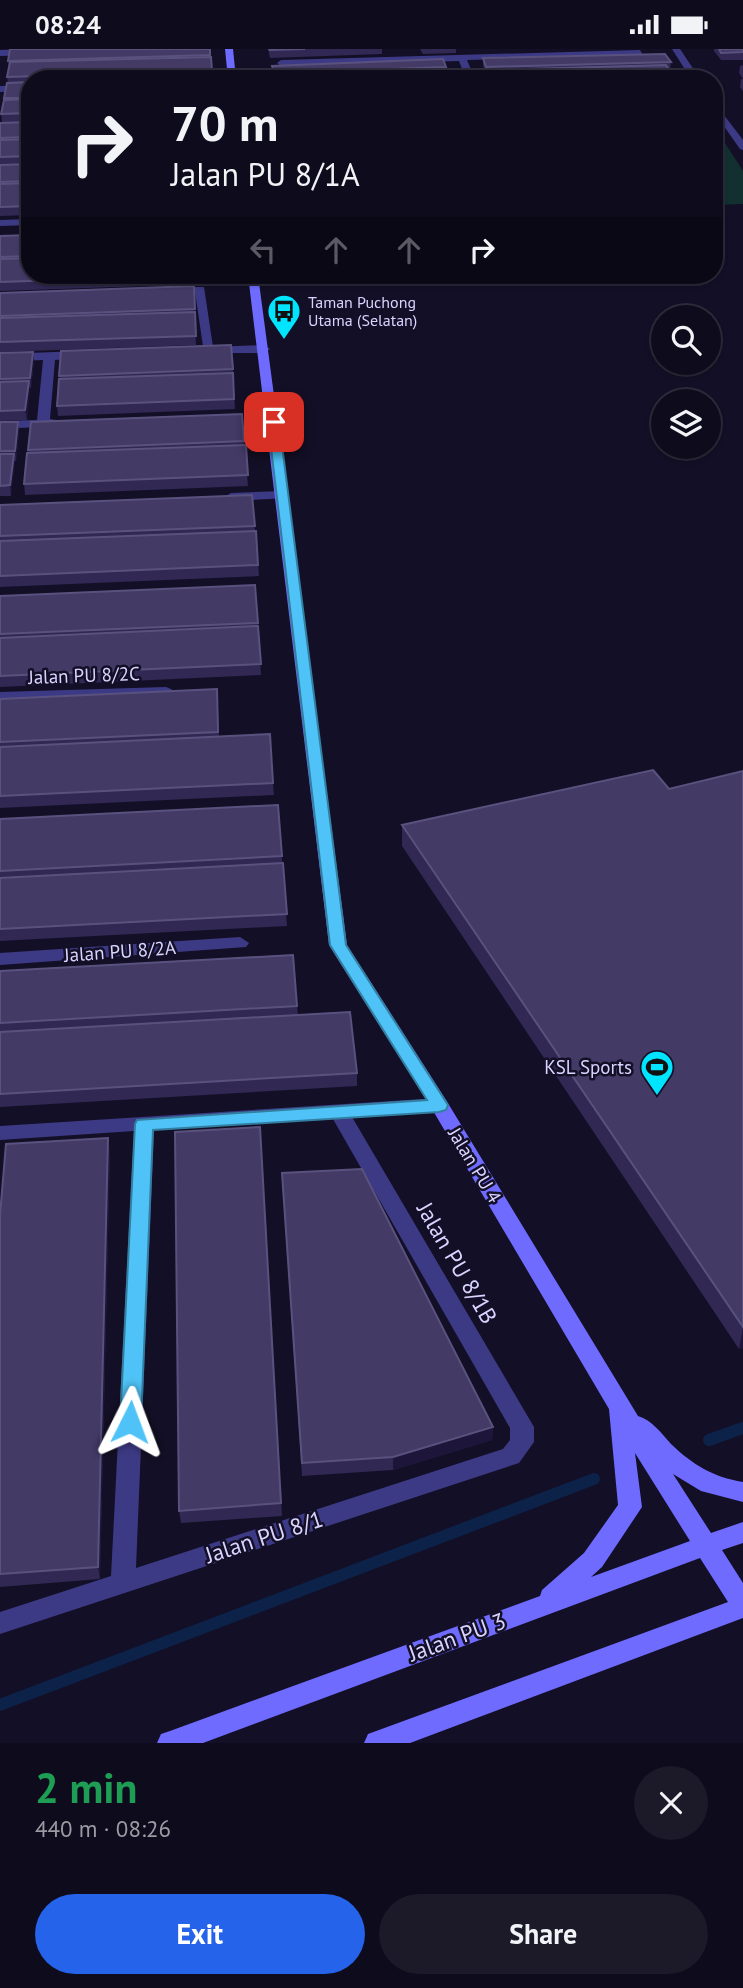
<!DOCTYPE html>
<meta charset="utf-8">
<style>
:root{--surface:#0e0b1c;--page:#1c1929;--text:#f1f3f6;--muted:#9b9ba3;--line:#2e2b3b;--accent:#2563eb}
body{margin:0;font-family:"PT Sans",sans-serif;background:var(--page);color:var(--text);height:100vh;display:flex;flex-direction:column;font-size:26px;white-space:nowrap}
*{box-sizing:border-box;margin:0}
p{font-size:23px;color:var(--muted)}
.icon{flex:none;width:38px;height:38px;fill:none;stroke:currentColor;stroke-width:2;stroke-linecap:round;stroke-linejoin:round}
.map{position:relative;height:1694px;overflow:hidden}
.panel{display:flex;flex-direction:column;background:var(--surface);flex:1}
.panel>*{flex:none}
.banner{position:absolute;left:21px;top:21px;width:702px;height:214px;border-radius:28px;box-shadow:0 2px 5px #0004,0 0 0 2px var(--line);background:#0e0b1c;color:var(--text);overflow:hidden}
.tools{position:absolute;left:651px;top:256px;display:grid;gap:14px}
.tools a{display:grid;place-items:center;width:70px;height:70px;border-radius:50%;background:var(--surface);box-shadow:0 2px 5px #0004,0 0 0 2px var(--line);font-size:35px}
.pin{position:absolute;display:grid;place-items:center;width:60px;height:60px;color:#fff;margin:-30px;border-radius:14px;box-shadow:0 4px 10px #0006}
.me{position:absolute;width:77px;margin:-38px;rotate:3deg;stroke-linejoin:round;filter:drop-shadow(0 0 5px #0008)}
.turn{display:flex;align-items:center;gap:24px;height:147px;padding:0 35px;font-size:32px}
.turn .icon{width:91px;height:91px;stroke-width:2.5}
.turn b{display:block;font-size:49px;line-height:60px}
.lanes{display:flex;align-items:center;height:66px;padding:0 35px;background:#0003;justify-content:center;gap:35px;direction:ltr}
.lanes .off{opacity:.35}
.round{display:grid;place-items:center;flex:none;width:74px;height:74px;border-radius:37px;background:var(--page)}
.head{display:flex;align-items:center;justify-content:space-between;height:119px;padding:0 35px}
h1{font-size:42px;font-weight:700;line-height:52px;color:#1e9e55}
.action{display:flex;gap:14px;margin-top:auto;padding:14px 35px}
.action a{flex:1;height:80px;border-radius:42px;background:var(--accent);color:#fff;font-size:28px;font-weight:700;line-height:80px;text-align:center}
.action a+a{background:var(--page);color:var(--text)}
.status{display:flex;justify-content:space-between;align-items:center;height:49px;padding:0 35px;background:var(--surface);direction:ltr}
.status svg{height:19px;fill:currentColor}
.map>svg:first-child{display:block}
.green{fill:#12302f}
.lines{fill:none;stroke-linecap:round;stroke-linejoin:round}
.stream{stroke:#0c2248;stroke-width:12}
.street{fill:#3d3a85;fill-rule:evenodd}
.secondary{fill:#6f6bff;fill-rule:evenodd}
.wall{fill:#312854}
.shaded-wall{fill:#1d163a}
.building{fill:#433a66;stroke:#5a527e;stroke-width:2}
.route{fill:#4fc3f7;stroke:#337fa1;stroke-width:2}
.labels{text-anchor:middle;stroke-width:5;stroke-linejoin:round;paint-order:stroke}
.far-poi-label{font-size:16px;fill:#d9d4ff;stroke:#130f26;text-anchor:start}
.street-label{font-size:19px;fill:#d9d4ff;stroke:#130f26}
.poi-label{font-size:19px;fill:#d9d4ff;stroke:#130f26;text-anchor:end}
.near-street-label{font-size:23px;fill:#d9d4ff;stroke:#130f26}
</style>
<div class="status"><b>08:24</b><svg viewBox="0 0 49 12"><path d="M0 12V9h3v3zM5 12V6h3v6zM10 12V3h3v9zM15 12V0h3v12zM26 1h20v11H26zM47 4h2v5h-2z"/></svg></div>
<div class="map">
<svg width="743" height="1694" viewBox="0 0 743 1694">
<rect width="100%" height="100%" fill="#130f26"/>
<path class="green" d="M714 77 743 122V155L714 156Z"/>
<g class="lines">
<g class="stream">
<path d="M709 1391 743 1379"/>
<path d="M0 1656 594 1430"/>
</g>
<g class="street">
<path d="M672 0H680L700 30H691Z"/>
<path d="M0 1 32 0 36 3 32 6 0 7Z"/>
<path d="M640 1 643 6 467 11 475 30H466L459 12 281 17 277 14 281 11Z"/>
<path d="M30 36V42L0 43V37Z"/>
<path d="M714 53 743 91V101L740 100 714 63Z"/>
<path d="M30 170V176L0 177V171Z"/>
<path d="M171 238H204L213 298 264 296 270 300 264 304H204L195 243H167V239Z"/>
<path d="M82 302 86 304V308L55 311 50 370 56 371V377L0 380V372L37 371 43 311 0 313V305Z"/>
<path d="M283 442 288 443V449L231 452 224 448 231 444Z"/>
<path d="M166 638 171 640 174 643 171 646 0 653V643Z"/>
<path d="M240 888 249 894 246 898 0 916V904Z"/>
<path d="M439 1049 446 1051 449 1056 446 1061 352 1068 534 1378V1393L519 1414 0 1585V1563L111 1527 134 1082 0 1091V1077ZM333 1070 510 1379V1391L503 1400 136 1519 154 1081Z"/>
</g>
<g class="secondary">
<path d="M225 0H233L236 30H228Z"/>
<path d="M248 226H258L347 896 446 1051 638 1367C652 1371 661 1384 671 1395 693 1416 713 1428 743 1433V1453L701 1442 673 1425 711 1484 743 1473V1494L722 1501 743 1534V1569L410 1694H364L368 1685 728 1553 700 1509 203 1694H157L161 1685 170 1682 540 1547 542 1541 584 1504 618 1456 609 1360 432 1060 329 896ZM635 1404 690 1492 591 1528 602 1518 642 1458Z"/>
</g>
</g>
<g class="wall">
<path d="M210 0 213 30H30V73H2L1 65 8 34 7 28 9 20 8 12Z"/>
<path d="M268 0H382V5L270 9Z"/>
<path d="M420 0H456V4L423 5Z"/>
<path d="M714 0H743V11H721L714 2Z"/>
<path d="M483 9 671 13 670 21H669L672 26 671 30H492V25H486L483 17Z"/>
<path d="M743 16V42L740 38 741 30H743L739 24 740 17Z"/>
<path d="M272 17 446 18V23L273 28Z"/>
<path d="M30 73V166L0 167V74Z"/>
<path d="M30 186V226H234V234L0 242V187Z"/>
<path d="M194 237 196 296 0 303V244Z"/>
<path d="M0 304 34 312 31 339H29L27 371 0 372Z"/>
<path d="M233 320 235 360 58 367 57 357 59 327Z"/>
<path d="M0 373H18L19 383 16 412H14L11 447H0Z"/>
<path d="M244 392 248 437 25 446 24 435 28 401Z"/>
<path d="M252 446 255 482H256L259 527 0 538V456Z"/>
<path d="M0 547 258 574 261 626 0 638Z"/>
<path d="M217 640 219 688 273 734 274 746 0 759V650Z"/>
<path d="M743 722V1299L739 1300 402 797V776L669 740Z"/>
<path d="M278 756 287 877 0 892V770Z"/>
<path d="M0 922 297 957 298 966 357 1024V1037L0 1058Z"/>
<path d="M260 1078 282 1467 181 1474 179 1462Z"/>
<path d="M110 1101 100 1530 0 1538V1166Z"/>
<path d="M283 1137 493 1378 492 1391 393 1421 302 1427Z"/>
</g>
<g class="shaded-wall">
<path d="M33 303 34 312 31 339 30 329Z"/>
<path d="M29 332 30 342 27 371 25 361Z"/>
<path d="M18 373 19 383 16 412 15 402Z"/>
<path d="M14 405 15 415 11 447 10 436Z"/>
<path d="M108 1089 110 1101 100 1530 98 1518Z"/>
<path d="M743 1278V1299L739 1300Z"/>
<path d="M493 1378 492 1391 393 1421V1408Z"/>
</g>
<g class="building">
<path d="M10 0H210V6L8 12Z"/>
<path d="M269 0H305L270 1Z"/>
<path d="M719 0H743V3L721 4Z"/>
<path d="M665 5 671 13 486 18 483 9Z"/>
<path d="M211 8 212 22 7 28 10 13Z"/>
<path d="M443 10 446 18 274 24 272 17Z"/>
<path d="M666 16 672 26 496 30 492 21Z"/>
<path d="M445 22 449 30H271L270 28Z"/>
<path d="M211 28V30H151Z"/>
<path d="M30 33V49H4L7 34Z"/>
<path d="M30 50V64L1 65 4 51Z"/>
<path d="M30 73V88L0 89V74Z"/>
<path d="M30 90V107L0 108V91Z"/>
<path d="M30 115V132L0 133V116Z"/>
<path d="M30 134V157L0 158V135Z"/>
<path d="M30 186V207L0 208V187Z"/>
<path d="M30 209V226H209L0 233V210Z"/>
<path d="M194 237 195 260 0 267V244Z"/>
<path d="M195 263 196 287 0 293V269Z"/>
<path d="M231 296 233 320 59 327 61 302Z"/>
<path d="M33 303 30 329 0 330V304Z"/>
<path d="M233 324 234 350 57 357 59 330Z"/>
<path d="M29 332 25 361 0 362V333Z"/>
<path d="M242 365 244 392 28 401 31 373Z"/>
<path d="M0 373H18L15 402H0Z"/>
<path d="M246 396 248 426 24 435 27 404Z"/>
<path d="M0 405H14L10 436 0 437Z"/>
<path d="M252 446 255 477 0 487V456Z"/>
<path d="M256 482 258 516 0 527V492Z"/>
<path d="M255 536 258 574 0 585V547Z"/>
<path d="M258 577 261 615 0 627V589Z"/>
<path d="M217 640 218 683 0 693V650Z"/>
<path d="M270 685 273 734 0 747V698Z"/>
<path d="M653 721 669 740 743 722V1278L402 776Z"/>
<path d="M278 756 282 807 0 822V770Z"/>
<path d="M283 814 287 865 0 880V829Z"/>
<path d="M293 906 297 957 0 974V922Z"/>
<path d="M350 963 357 1024 0 1045V983Z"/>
<path d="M260 1078 281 1454 179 1462 175 1083Z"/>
<path d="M108 1089 98 1518 0 1525V1166L6 1095Z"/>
<path d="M362 1120 493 1378 393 1408 302 1414 282 1124Z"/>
</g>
<path class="route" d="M274 369 279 373 346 896 448 1056 446 1061 439 1063 153 1081 141 1373 137 1379 130 1381 123 1379 120 1373 135 1075 137 1071 427 1051 330 896 268 373Z"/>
<defs>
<symbol id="bus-pin" viewBox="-11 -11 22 30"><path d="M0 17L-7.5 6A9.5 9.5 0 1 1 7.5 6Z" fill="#00e5ff" stroke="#130f26"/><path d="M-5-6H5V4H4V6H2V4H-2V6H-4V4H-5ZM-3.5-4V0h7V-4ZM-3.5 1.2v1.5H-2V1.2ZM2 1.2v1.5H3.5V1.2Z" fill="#111"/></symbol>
<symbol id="stadium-pin" viewBox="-11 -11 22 30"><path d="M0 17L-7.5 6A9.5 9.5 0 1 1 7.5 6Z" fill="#00e5ff" stroke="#130f26"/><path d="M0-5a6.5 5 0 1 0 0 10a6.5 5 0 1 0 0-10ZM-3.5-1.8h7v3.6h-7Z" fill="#111"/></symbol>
</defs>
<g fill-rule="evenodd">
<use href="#bus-pin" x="265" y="243" width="38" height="52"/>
<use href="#stadium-pin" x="638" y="999" width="38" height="52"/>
</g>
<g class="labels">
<g class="far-poi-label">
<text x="308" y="259">Taman Puchong<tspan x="308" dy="18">Utama (Selatan)</tspan></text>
</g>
<g class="street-label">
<text transform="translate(84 626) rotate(-2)" y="7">Jalan PU 8/2C</text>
<text transform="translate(120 902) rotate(-4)" y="7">Jalan PU 8/2A</text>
<text transform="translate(475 1116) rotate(59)" y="7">Jalan PU 4</text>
</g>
<g class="poi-label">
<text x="632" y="1025">KSL Sports</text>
</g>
<g class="near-street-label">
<text transform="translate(457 1214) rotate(60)" y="8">Jalan PU 8/1B</text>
<text transform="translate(264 1488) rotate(-18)" y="8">Jalan PU 8/1</text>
<text transform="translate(457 1588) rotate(-20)" y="8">Jalan PU 3</text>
</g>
</g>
</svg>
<div class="tools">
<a><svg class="icon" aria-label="search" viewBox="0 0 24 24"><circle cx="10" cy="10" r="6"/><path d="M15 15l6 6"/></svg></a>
<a><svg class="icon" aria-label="layers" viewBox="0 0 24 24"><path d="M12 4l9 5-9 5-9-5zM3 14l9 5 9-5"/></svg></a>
</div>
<div class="pin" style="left:274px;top:373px;background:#d93025"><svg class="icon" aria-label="arrive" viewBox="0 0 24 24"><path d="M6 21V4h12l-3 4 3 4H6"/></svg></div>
<svg class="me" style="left:130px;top:1373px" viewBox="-20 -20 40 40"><path d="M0-17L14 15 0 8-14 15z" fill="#4fc3f7" stroke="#fff" stroke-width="4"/></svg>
<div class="banner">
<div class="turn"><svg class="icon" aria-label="right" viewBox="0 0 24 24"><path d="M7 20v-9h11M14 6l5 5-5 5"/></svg><div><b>70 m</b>Jalan PU 8/1A</div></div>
<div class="lanes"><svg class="icon off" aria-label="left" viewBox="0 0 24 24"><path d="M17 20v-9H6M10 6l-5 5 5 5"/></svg><svg class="icon off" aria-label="ahead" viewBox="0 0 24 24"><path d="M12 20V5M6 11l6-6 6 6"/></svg><svg class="icon off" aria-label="ahead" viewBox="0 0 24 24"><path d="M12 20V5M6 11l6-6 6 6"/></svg><svg class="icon" aria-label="right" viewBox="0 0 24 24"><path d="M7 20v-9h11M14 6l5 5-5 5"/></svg></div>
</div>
</div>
<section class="panel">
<div class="head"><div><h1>2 min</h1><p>440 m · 08:26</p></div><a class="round"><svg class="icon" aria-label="close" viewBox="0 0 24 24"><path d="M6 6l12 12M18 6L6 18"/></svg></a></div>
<div class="action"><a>Exit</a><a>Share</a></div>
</section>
